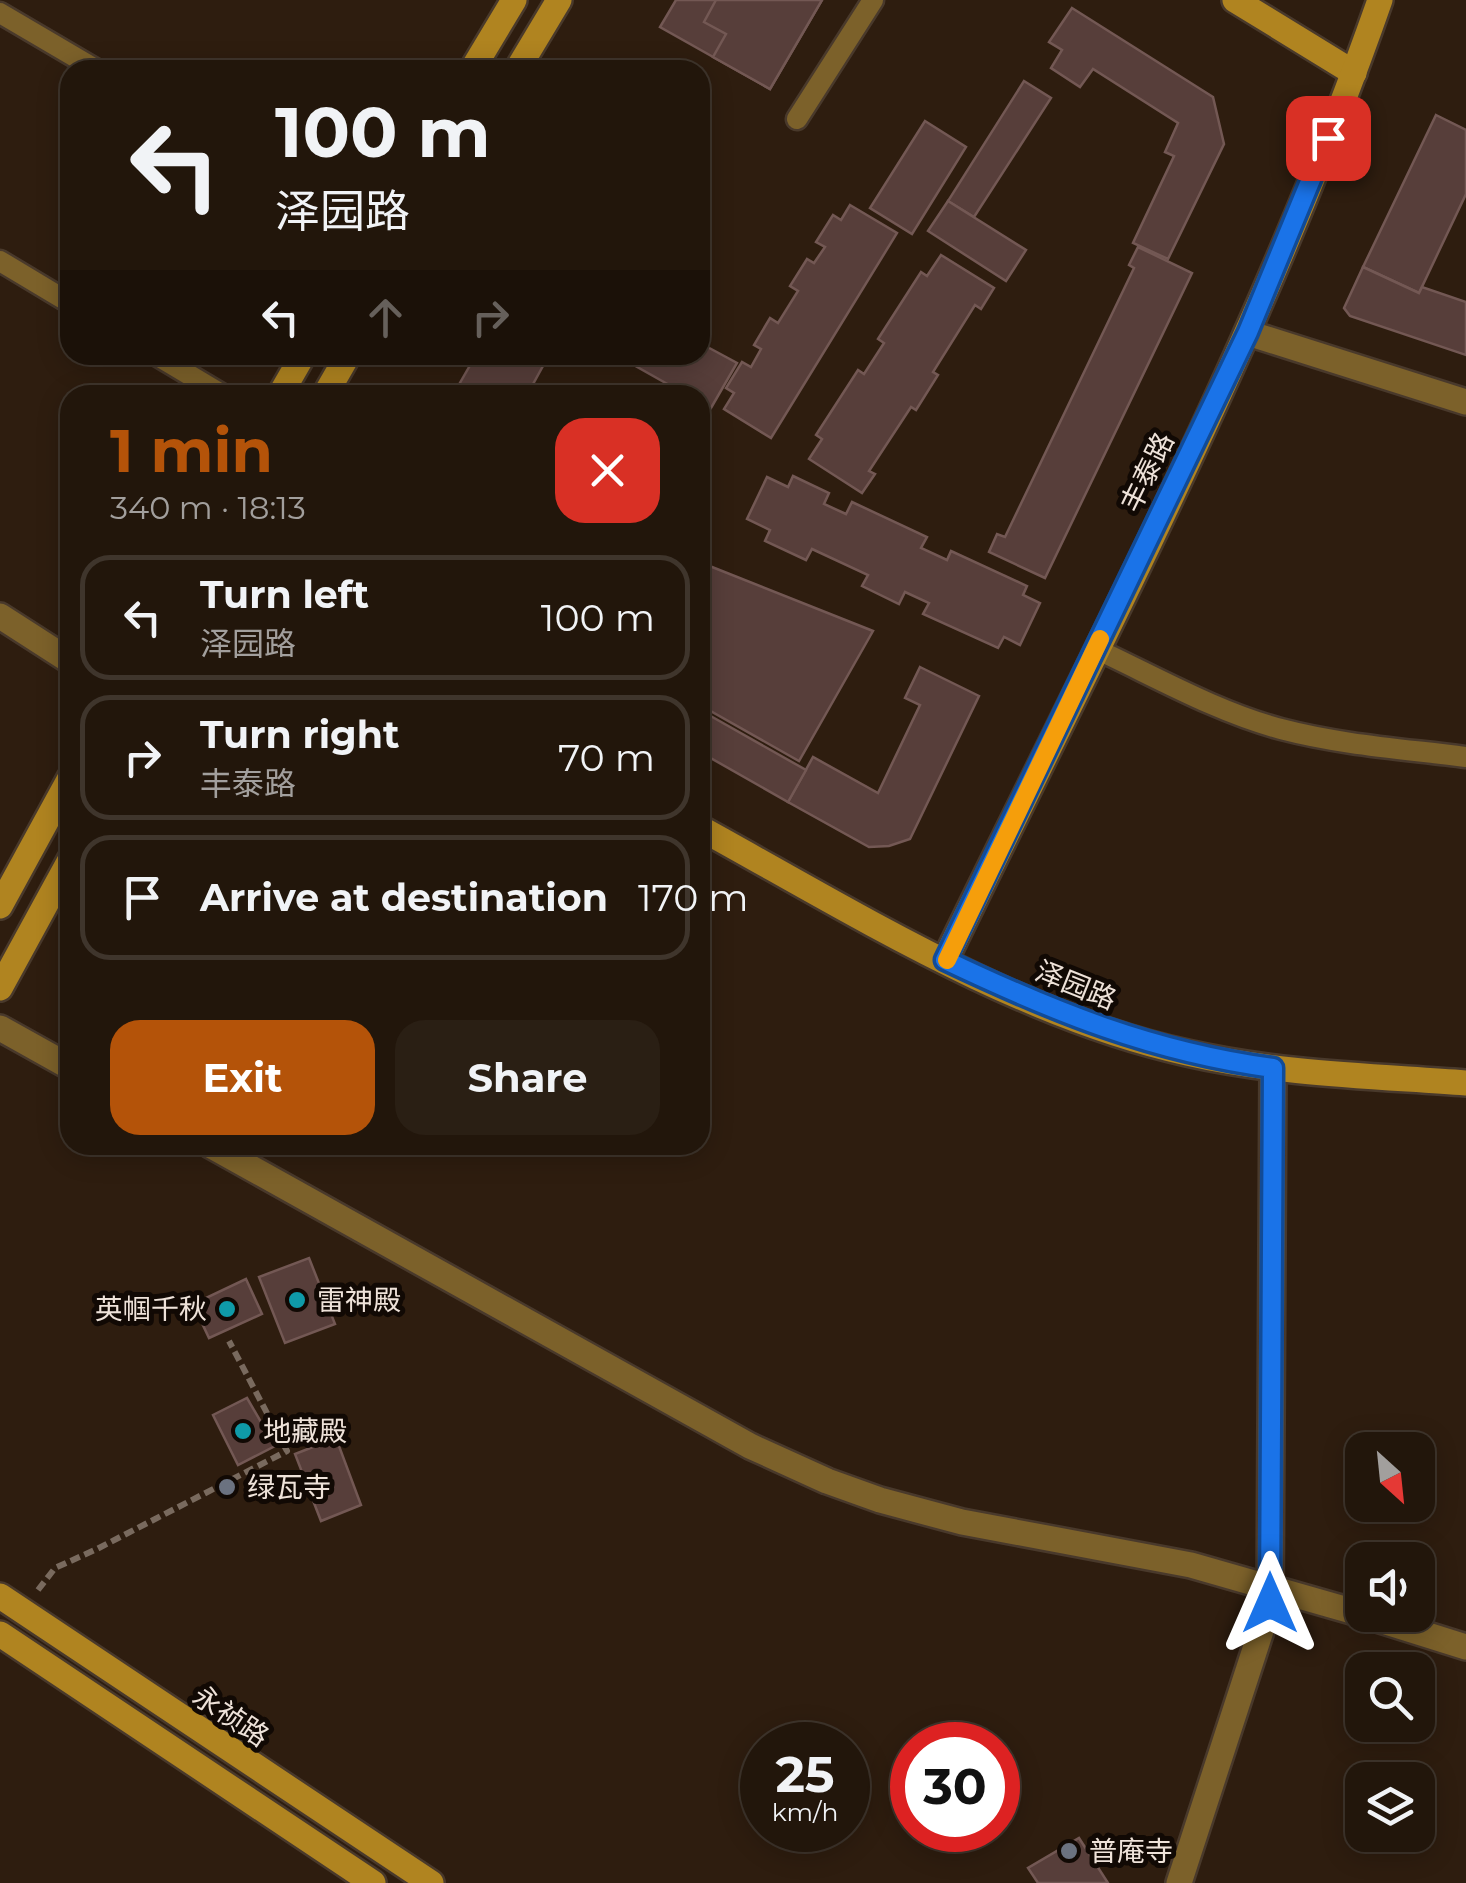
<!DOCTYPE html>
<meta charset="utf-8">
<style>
:root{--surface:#22160b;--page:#2a1f14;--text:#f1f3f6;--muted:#a29f9d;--line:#3f352c;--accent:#b45309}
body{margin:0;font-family:Montserrat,"Noto Sans SC",sans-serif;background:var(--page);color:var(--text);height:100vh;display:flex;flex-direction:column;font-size:38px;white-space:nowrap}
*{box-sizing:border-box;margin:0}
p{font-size:32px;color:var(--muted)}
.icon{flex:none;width:55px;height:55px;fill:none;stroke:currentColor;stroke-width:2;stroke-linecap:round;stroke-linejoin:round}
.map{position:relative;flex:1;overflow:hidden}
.sheet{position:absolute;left:60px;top:385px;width:650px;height:770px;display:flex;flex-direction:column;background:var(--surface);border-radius:30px;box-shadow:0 5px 25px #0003,0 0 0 2px var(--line)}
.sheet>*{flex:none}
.banner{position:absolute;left:60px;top:60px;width:650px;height:305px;border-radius:30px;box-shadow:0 5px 25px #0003,0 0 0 2px var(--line);background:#22160b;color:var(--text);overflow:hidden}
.needle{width:65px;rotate:153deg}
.controls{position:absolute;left:1345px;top:1432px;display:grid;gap:20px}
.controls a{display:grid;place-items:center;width:90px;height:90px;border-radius:20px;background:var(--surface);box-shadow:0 5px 25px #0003,0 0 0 2px var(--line);font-size:50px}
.speed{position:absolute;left:740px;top:1722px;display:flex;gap:20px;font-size:50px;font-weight:700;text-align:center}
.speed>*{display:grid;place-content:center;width:130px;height:130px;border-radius:50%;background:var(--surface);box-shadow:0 5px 25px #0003,0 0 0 2px var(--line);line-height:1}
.speed small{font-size:25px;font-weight:400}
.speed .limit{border:15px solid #d22;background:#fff;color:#111}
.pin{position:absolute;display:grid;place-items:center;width:85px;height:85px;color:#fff;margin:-42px;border-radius:20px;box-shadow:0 5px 15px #0006}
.me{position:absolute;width:110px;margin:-55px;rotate:0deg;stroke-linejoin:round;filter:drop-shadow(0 0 8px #0008)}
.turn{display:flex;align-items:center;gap:35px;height:210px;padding:0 50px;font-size:45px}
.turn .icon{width:130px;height:130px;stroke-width:2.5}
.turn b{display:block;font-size:70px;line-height:85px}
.lanes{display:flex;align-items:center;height:95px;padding:0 50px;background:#0003;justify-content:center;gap:50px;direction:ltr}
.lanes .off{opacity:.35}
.round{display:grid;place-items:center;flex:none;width:105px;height:105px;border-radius:30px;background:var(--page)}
.head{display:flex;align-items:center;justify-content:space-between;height:170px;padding:0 50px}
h1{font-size:60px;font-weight:700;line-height:75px;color:var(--accent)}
.action{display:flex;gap:20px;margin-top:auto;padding:20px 50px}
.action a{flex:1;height:115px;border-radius:30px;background:var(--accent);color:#fff;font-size:40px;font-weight:700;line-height:115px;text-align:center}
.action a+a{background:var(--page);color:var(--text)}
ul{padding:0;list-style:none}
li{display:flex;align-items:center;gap:30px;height:125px;margin:0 20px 15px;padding:0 30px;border:5px solid var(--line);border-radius:30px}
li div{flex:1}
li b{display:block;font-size:38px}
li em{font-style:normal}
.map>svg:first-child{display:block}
.building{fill:#573e3a;stroke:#735854;stroke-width:2.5}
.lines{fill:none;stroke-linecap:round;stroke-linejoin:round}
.lane-casing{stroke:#49392b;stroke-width:25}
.street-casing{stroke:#49392b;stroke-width:30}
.secondary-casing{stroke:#49392b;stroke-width:30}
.path{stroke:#796a5e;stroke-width:6;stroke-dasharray:10 5;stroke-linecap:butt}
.lane{stroke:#7c612a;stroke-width:20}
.street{stroke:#7c612a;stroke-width:25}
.secondary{stroke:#b08420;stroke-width:25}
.route-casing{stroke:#114b97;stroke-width:25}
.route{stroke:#1a73e8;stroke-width:18}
.slow{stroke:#f59e0b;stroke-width:18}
.culture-dot{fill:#0f9aa8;stroke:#110904;stroke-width:4}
.worship-dot{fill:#6b7280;stroke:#110904;stroke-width:4}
.labels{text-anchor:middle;stroke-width:10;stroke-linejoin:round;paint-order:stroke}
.street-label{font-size:28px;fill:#eee2d9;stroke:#110904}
.poi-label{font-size:28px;fill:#eee2d9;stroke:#110904;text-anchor:start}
</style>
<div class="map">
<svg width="1466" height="1883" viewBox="0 0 1466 1883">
<rect width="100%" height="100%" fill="#2e1d0f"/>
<g class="building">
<path d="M676 0H822L770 89 660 27Z"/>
<path d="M716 0H822L770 89 713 57 726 34 704 22Z"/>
<path d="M1072 8 1213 97 1224 144 1168 259 1133 243 1174 156 1165 152 1178 123 1093 69 1080 87 1051 68 1062 50 1049 42Z"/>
<path d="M1024 81 1051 98 974 217 948 201Z"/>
<path d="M1436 115 1466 130V194L1419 293 1363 267Z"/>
<path d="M925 121 966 147 912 234 870 208Z"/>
<path d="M948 201 1026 250 1006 281 928 231Z"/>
<path d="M850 205 897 233 771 438 724 409 734 393 726 388 742 362 751 367 761 349 754 345 770 318 778 323 798 291 790 286 807 259 814 263 825 247 816 242 833 215 841 220Z"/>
<path d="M1138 247 1192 273 1045 578 989 552 997 534 1005 537 1134 268 1129 265Z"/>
<path d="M941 255 994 288 981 309 975 305 933 372 938 375 916 410 911 407 869 471 875 474 862 493 809 459 822 439 816 435 858 370 864 374 884 343 878 339 921 272 927 276Z"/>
<path d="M1363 267 1419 293 1422 287 1466 302V355L1350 316 1344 308Z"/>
<path d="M700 343 737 363 711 408 700 402V395H687L616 355H700Z"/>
<path d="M476 355H549L527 395H453Z"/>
<path d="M793 476 829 493 824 504 846 514 852 502 927 537 921 548 947 560 951 551 1027 586 1023 595 1040 603 1020 645 1004 637 998 648 923 614 929 603 905 592 899 604 862 586 868 575 812 549 806 560 765 541 770 530 747 519 767 477 788 487Z"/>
<path d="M707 565 873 631 799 761 700 705V577Z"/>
<path d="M920 667 979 696 910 839 889 846 869 847 788 802 813 757 878 793 920 705 905 698Z"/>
<path d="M700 710 806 770 788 802 700 752Z"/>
<path d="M309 1258 335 1324 285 1343 259 1277Z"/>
<path d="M246 1279 262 1314 209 1338 193 1304Z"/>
<path d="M247 1398 275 1446 238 1465 213 1415Z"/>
<path d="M336 1438 361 1505 321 1521 295 1454Z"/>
<path d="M1079 1838 1108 1883H1038L1028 1868Z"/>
</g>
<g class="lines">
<defs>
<g id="lane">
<path d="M0 13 97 70"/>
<path d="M797 119 873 0"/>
<path d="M0 261 70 303"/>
<path d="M156 355 223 395"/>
<path d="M1096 649C1156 677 1217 712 1281 729 1342 745 1404 749 1466 757"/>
</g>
<g id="street">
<path d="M1248 333 1466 402"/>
<path d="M0 616 70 661"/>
<path d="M0 1028 70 1067"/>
<path d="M210 1145 750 1446 827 1481 880 1500 962 1522 1191 1565 1362 1614"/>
<path d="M1364 1615 1466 1647"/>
<path d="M1179 1883 1270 1603 1273 1068"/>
</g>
<g id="secondary">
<path d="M1235 0 1354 73"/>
<path d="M472 70 514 0"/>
<path d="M517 70 559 0"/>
<path d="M280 395 303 355"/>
<path d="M325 395 348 355"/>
<path d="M700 828C851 911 1018 1016 1187 1053 1279 1074 1373 1076 1466 1083"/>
<path d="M0 906 70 778"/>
<path d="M945 960C1098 644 1264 332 1380 0"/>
<path d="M0 988 70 860"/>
<path d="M0 1596 431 1883"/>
<path d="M0 1634 373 1883"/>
</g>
</defs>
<use href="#lane" class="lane-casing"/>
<use href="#street" class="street-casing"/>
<use href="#secondary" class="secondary-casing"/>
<path class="path" d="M38 1590 55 1568 97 1549 287 1451 229 1341"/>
<use href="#lane" class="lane"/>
<use href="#street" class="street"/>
<use href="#secondary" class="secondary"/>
</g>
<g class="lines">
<defs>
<path id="route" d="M1270 1603 1273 1068C1153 1052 1054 1012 945 960L1248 332 1328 138"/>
</defs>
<use href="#route" class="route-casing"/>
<use href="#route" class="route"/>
<path class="slow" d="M947 960 1100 639"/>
</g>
<g class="culture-dot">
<circle cx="297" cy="1300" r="10"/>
<circle cx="227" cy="1309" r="10"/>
<circle cx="243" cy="1431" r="10"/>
</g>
<g class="worship-dot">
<circle cx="227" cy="1487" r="10"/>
<circle cx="1069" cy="1851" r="10"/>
</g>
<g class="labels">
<g class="street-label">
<text transform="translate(1147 472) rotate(-64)" y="10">丰泰路</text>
<text transform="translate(1076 985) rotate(22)" y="10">泽园路</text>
<text transform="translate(231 1716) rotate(34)" y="10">永祯路</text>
</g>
<g class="poi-label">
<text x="317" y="1310">雷神殿</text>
<text x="207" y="1319" text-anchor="end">英帼千秋</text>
<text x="263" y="1441">地藏殿</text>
<text x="247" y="1497">绿瓦寺</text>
<text x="1089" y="1861">普庵寺</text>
</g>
</g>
</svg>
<div class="controls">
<a><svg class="needle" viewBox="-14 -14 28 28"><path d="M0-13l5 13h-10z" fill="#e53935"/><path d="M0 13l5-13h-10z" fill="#a29f9d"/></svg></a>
<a><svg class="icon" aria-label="sound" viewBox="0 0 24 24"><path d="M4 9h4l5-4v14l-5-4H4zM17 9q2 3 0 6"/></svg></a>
<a><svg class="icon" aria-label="search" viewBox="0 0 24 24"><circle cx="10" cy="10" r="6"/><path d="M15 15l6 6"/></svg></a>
<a><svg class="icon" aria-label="layers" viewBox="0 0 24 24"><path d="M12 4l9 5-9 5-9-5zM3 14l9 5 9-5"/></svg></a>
</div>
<div class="speed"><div>25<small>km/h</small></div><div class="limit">30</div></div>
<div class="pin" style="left:1328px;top:138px;background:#d93025"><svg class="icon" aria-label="arrive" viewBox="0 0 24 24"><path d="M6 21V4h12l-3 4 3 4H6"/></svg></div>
<svg class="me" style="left:1270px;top:1603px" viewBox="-20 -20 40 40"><path d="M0-17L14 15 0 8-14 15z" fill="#1a73e8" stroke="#fff" stroke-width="4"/></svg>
<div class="banner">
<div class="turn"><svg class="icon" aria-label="left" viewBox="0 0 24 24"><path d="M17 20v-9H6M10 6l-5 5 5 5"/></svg><div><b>100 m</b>泽园路</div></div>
<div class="lanes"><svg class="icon" aria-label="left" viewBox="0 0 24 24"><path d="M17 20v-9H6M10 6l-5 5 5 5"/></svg><svg class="icon off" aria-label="ahead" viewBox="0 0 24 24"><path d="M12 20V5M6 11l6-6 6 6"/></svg><svg class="icon off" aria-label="right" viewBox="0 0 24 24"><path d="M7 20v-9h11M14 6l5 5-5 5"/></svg></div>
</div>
<section class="sheet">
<div class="head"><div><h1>1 min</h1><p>340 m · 18:13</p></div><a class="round" style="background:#d93025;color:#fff"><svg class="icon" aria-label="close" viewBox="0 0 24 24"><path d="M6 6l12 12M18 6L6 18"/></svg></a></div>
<ul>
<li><svg class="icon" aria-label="left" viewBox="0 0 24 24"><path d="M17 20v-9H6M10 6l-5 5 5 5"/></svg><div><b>Turn left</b><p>泽园路</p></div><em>100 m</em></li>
<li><svg class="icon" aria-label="right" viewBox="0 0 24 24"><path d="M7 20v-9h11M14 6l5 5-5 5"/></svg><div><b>Turn right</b><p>丰泰路</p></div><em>70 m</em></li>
<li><svg class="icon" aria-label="arrive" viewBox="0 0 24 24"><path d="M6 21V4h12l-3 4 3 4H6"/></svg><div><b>Arrive at destination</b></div><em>170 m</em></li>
</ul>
<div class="action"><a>Exit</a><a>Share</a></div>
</section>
</div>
